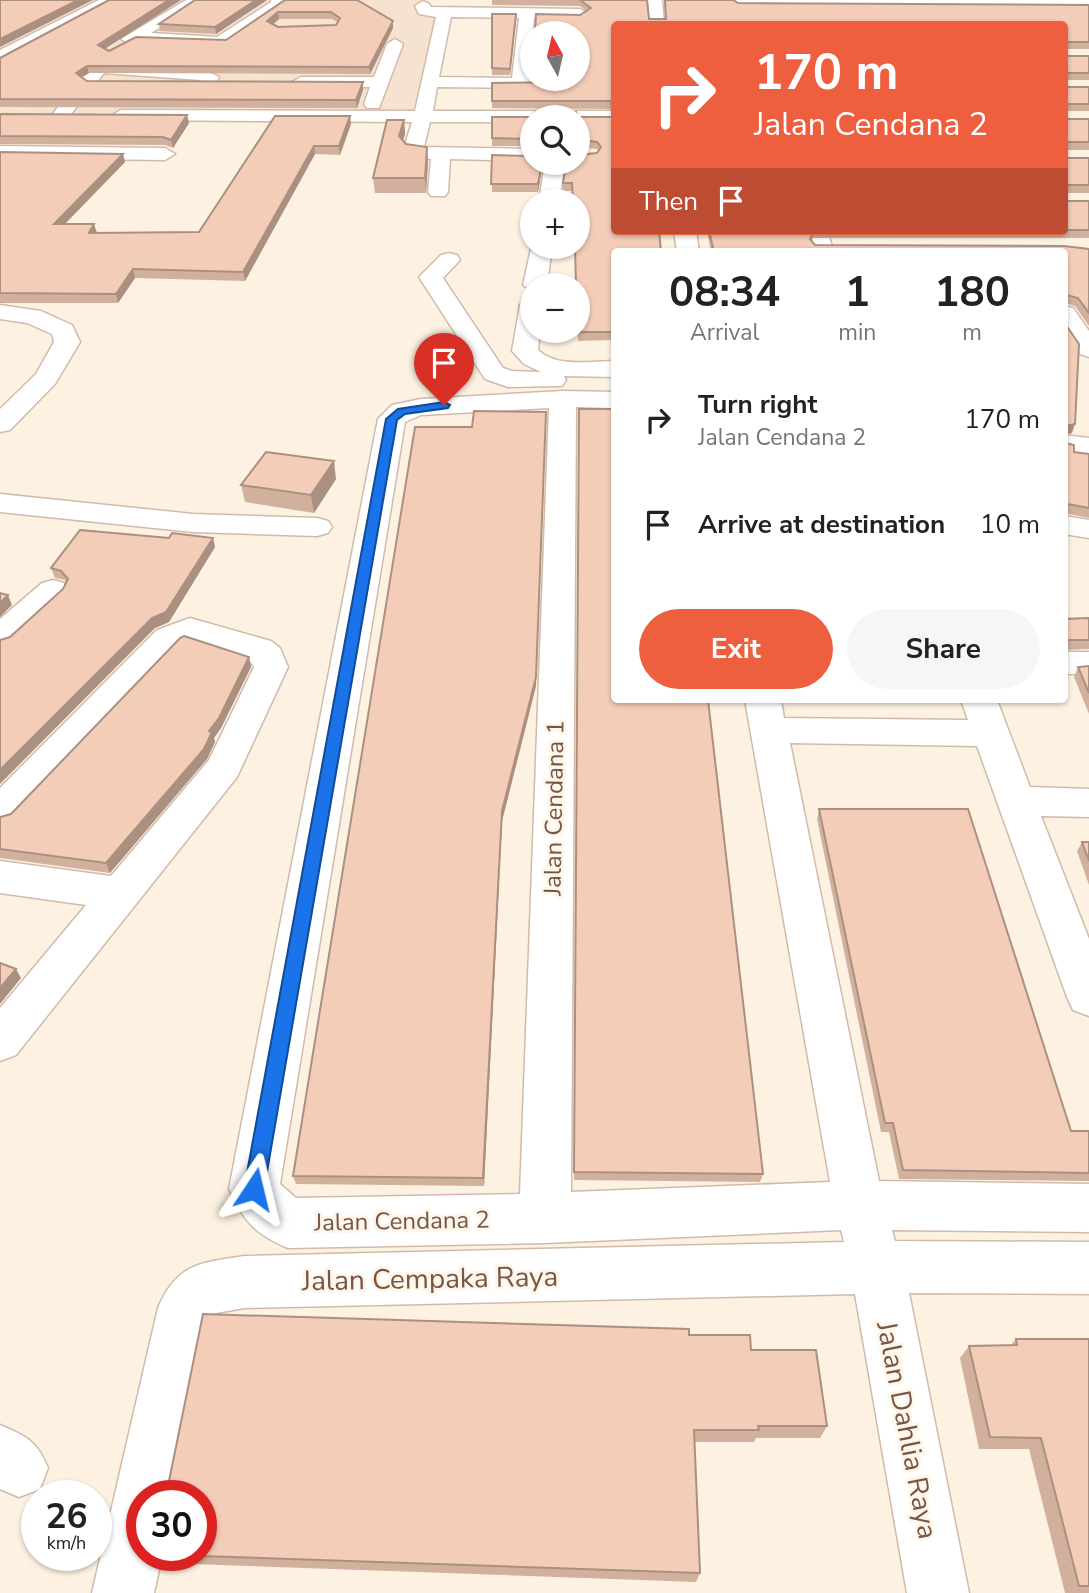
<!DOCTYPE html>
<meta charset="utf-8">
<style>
:root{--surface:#fff;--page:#f6f6f6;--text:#222;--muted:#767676;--accent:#ee5f40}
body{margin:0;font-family:"Nunito Sans",sans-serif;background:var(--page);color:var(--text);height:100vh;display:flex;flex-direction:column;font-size:26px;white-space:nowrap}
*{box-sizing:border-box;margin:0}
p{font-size:23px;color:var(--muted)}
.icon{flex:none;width:38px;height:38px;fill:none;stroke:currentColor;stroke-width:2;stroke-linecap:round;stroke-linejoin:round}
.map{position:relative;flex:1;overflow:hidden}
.details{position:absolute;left:611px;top:248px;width:457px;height:455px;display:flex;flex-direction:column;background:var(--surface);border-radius:7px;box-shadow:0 2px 5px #0004}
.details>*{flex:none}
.top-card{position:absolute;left:611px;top:21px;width:457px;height:214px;border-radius:7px;box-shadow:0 2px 5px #0004;background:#ee5f40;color:#fff;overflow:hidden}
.needle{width:46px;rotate:352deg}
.tools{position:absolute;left:520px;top:21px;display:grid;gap:14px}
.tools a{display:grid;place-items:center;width:70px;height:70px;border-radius:50%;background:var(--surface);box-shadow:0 2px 5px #0004;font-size:35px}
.speed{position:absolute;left:21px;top:1480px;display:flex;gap:14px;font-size:35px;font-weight:700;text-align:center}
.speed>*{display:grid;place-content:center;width:91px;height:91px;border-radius:50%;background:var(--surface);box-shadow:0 2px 5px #0004;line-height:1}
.speed small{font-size:18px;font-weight:400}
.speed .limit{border:10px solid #d22;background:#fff;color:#111}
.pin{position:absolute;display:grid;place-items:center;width:60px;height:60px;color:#fff;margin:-72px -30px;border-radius:50% 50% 50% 0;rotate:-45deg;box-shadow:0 0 7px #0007}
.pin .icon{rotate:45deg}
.me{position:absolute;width:77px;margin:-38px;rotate:10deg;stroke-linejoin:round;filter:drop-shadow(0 0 5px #0008)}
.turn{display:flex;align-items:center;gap:24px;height:147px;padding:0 28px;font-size:32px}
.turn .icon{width:91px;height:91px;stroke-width:2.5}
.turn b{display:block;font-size:49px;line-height:60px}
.then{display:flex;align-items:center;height:66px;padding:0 28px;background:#0003;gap:14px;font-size:26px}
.eta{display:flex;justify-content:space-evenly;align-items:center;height:119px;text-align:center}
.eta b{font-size:42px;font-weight:700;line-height:49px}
.cta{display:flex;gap:14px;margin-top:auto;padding:14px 28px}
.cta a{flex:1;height:80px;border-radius:42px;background:var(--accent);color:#fff;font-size:28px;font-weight:700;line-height:80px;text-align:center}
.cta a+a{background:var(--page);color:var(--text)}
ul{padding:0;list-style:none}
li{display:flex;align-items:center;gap:21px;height:105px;padding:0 28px}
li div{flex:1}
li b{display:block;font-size:26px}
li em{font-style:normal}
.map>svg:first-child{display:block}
.residential{fill:#f5e3d0}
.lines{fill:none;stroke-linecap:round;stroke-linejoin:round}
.minor-casing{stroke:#d1baab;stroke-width:3}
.minor{fill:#fff;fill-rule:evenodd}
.wall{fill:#d2b09e;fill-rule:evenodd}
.shaded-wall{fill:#ab9081}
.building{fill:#f4cdb8;stroke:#ab9081;stroke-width:2;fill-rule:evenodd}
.route{fill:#1a73e8;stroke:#114b97;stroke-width:2}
.labels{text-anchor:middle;stroke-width:6;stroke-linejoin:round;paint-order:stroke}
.street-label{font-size:24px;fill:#765647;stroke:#fff6ea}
.near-street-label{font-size:28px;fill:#765647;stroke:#fff6ea}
</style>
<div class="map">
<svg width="1089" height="1593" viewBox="0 0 1089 1593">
<rect width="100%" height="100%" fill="#fdf2e2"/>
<path class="residential" d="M0 0H423V10L444 13 423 115 0 114Z"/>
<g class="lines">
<defs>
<g id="minor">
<path d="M99 0H118L0 64V50Z"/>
<path d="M186 0H204L151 33 217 37 271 2V0H285L287 4 226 45 129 44 121 39Z"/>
<path d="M648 0H662L664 24H650Z"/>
<path d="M733 0H1089V9L738 7 733 6 731 3Z"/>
<path d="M423 1 428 3 431 7 580 9 588 14 580 19 534 18 529 79 549 80 552 84 549 88 437 87 433 111H614V122H578V117H532V122H430L424 147 532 149V161L450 159 448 192 445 196H431L428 192 431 159 409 157 403 151 412 122 121 120 112 115 121 110 415 111 436 17 419 14 415 6ZM451 17 519 18 512 78 439 77Z"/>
<path d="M395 39 403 44 379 108H367L364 104 370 87H301L292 82 301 77H374L387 44Z"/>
<path d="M101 63 205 70 219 77 215 86H203L201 80 104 73 67 119H55L52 115 87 68Z"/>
<path d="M0 146 165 148 175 154 165 160 0 158Z"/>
<path d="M545 163H565L559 201H539Z"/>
<path d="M674 231H696L699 252H677Z"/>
<path d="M805 231H827L834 252H812Z"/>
<path d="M532 244V247H552L547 285H532V291L523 285Z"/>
<path d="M449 253 457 255 460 260 443 278 503 368 512 371 541 372 524 364 512 351 520 305 524 300 532 298V331H540L538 350C557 368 590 361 614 361V377L564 376 566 380 562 386 508 387 485 379 419 277 441 255Z"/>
<path d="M0 305 41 311 72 325 80 342 55 384 10 430 0 432V409L36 374 54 342 52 334 27 323 0 319Z"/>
<path d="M1064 306 1073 308 1089 331V357L1080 354 1064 331Z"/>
<path d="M563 391 614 392V408L576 407 571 1192 830 1182 745 700H781L784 718 968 720 961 700H997L1030 787 1089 789V817L1041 816 1089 939V1016L1073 1010 1067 997 977 746 790 743 879 1181 1089 1184V1232L892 1230 895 1241 1089 1242V1294L909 1293 969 1593H907L855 1294 244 1308 216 1313 209 1321 174 1496H142V1556H162L154 1593H92L158 1308C177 1263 200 1263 244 1256L844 1242 841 1230 545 1243 288 1248C256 1235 243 1221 229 1189L378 419 392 405 421 399ZM549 408 520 1194 296 1198 280 1184 405 422 421 415Z"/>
<path d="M1064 435 1089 438V454L1064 451Z"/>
<path d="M0 494 193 514 317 518 328 521 332 527 328 533 317 536 193 532 0 512Z"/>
<path d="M1064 516 1089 520V538L1064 534Z"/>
<path d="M53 580 64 583 69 590 64 597 12 645 0 648V619L42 583Z"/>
<path d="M190 618 271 641 280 648 288 667 237 777 16 1055 0 1061V1008L86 905 0 893V861L111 876 209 760 254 667 247 657 192 641 181 646 14 822 0 826V788L157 630Z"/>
<rect x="1064" y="652" width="25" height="22"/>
<path d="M0 1425C26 1436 37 1441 48 1468L40 1489 19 1497 0 1489Z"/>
</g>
</defs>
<use href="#minor" class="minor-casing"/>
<use href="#minor" class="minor"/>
</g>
<g class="wall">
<path d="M109 0H181L105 48 109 51 226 40 285 0 393 21V28L370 74 89 73 82 77 87 81 363 90 357 108 0 107V58ZM279 19H332L338 22 336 25 278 27 273 24Z"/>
<path d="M195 0H267L216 34 160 31 159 24Z"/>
<path d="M492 0H647L649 19H665L664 0H733L738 3 1089 5V49H1064V56H1089V80H1064V87H1089V111H1064V119H1089V150H1064V158H1089V193H1065V201H1089V238H813L812 241 815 245 1089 249V326L1075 306 1065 303 1064 322 1072 433 1065 434V443L1074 452 1089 454V518L1064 513V514V252H711L707 231H1064V24H614V109L492 108V83L571 82 567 79H578L580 15 586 11 580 6 492 5Z"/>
<path d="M492 14H516L510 75H492Z"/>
<path d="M0 114 187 115 189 123 173 148 165 145 0 144Z"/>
<path d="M275 116 351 124 340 155 315 154 245 281 135 278 118 303H0V152L123 154 125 162 65 224 97 233 199 232Z"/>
<path d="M492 117H614V340L578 341V285L572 191H563V183L598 151 597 149 578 147V117H532V146H492Z"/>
<path d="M404 120 405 134 403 141 406 144 428 161 426 193H375L373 178Z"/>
<path d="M492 155 543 163 538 192H492Z"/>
<path d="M579 409 763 1174 760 1182 574 1180Z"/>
<path d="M336 479 314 513 245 502 241 485Z"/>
<path d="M215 547 169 622 155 628 10 637 63 589 66 582 65 580 55 578 51 568Z"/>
<path d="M1089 618V649L1064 650V619Z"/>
<path d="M249 657 251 667 221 728 214 738 215 742 207 759 110 873 0 858V859V817L11 814Z"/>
<path d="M1089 666V714L1074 677 1078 667Z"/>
<path d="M536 686 502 821 484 1186 296 1184 293 1176Z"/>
<path d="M819 809 1071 1131H1089V1181L899 1179 889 1132H881L817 819Z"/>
<path d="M1082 842H1089V885L1077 851Z"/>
<path d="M689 1335 827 1426 820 1438H756L754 1442H694L700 1573 696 1582 163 1563 155 1556H201Z"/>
<path d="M1016 1339H1089V1593H1065L1029 1449H979L960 1358 969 1346 1011 1345Z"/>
</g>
<g class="shaded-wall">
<path d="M78 0H93L0 47V39Z"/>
<path d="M169 0H181L100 52 98 45Z"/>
<path d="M256 0H267L216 34 215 27Z"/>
<path d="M278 12 279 19 269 28 267 21Z"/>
<path d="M516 14V21L510 75V69Z"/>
<path d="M393 21V28L370 74 369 67Z"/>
<path d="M87 66 89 73 78 80 76 73Z"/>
<path d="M363 82V90L357 108 356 100Z"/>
<path d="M187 115 189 123 173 148 171 140Z"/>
<path d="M350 116 351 124 340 155 339 146Z"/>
<path d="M404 120 405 134 400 150 399 136Z"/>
<path d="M314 146 315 154 245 281 243 272Z"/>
<path d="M427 147 428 161 426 193 425 178Z"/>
<path d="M123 154 125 162 56 233 54 224Z"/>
<path d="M542 163H543L538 192V184Z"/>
<path d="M94 224 97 233H89Z"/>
<path d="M133 269 135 278 118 303 116 294Z"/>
<path d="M546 412 536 686 502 821 484 1186 483 1178 502 811Z"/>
<path d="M1075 424 1072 433 1064 435 1065 426Z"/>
<path d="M334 461 336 479 314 513 311 495Z"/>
<path d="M213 538 215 547 169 622 155 628 0 784V770Z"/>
<path d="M8 595 12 605 0 617V603Z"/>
<path d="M249 657 251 667 221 728 214 738 215 742 207 759 110 873 106 863 209 731Z"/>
<path d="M16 969 21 978 0 1004V988Z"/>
</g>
<g class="building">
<path d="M0 0H78L0 39Z"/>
<path d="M109 0H169L98 45 109 51 136 37 226 40 285 0H357L393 21 369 67 87 66 76 73 87 81 363 82 356 100 0 99V58ZM278 12H331L340 18 336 25 278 27 267 21Z"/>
<path d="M195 0H256L215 27 159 24Z"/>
<path d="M580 0H647L649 19H666L665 0H733L738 3 1089 5V42H1064V56H1089V73H1064V87H1089V104H1064V119H1089V142H1064V158H1089V185H1065V201H1089V230H1064V24H614V101H492V83L571 82 573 79H578V33H535L536 14 580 15 591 8Z"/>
<path d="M492 14H516L510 69 492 68Z"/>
<path d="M535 112H576L578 117H614V231H659L661 252H614V332H578V285H576L575 247H578V201H573L572 183H563L566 163H578V155L597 153 601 147 597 142 578 139V117H532V139L492 138V117H532Z"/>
<path d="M0 114 187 115 171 140 163 137 0 136Z"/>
<path d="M275 116H350L339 146H314L243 272 133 269 116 294 0 293V152L123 154 54 224H94L89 233 199 232Z"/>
<path d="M387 120H404L399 136 406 144 427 147 425 178H373Z"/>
<path d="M492 155 532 156V163H542L538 184H491Z"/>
<path d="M709 231H814L810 239 815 245 1064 246 1089 249V313L1078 298 1067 295 1064 297V322L1079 344 1075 424 1065 426V443L1074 445V452L1089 454V508L1068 504 1064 510V252H714Z"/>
<path d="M579 409H614V700H708L763 1174 574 1172Z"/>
<path d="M474 411 546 412 536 677 502 811 483 1178 293 1176 415 427H472Z"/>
<path d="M266 452 334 461 311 495 241 485Z"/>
<path d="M80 530 169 538 172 533 213 538 166 612 152 618 0 770V640L10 637 63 589 68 579 61 571 51 568Z"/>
<path d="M0 593 8 595 0 603Z"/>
<path d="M1089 618V640H1067L1064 634V619Z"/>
<path d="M184 636 249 657 219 718 209 731 212 732 204 749 106 863 0 849V817L11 814 180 638Z"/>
<path d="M1089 666V693L1078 667Z"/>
<path d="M819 809H968L1071 1131H1089V1173L903 1170 893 1123H885Z"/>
<path d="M1082 842H1089V861Z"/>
<path d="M0 963 16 969 0 988Z"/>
<path d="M203 1314 689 1329V1335H750L751 1350H816L827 1426H758L759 1430H694L700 1573 201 1556V1496H162L164 1488 168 1486Z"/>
<path d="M1016 1339H1089V1586H1079L1041 1438 990 1437 969 1346 1017 1345Z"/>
</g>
<path class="route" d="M444 402 450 405 448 408 405 414 397 420 264 1189 261 1196 254 1199 247 1196 244 1189 386 419 398 409Z"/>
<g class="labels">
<g class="street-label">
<text transform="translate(554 808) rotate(-89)" y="8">Jalan Cendana 1</text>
<text transform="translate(402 1221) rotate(-1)" y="8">Jalan Cendana 2</text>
</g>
<g class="near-street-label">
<text transform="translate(430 1278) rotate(-1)" y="10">Jalan Cempaka Raya</text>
<text transform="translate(908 1430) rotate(79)" y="10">Jalan Dahlia Raya</text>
</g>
</g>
</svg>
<div class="tools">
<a><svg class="needle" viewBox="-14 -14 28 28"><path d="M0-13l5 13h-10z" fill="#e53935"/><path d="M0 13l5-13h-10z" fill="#767676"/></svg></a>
<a><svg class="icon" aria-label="search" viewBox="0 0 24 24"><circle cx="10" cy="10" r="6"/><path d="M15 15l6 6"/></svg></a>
<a>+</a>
<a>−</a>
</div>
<div class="speed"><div>26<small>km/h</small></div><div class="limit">30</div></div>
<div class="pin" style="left:444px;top:405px;background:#d93025"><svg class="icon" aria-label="arrive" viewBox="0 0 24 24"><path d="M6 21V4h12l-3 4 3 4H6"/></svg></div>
<svg class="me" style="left:254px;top:1189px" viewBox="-20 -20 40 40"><path d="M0-17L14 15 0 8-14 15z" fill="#1a73e8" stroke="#fff" stroke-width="4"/></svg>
<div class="top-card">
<div class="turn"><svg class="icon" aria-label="right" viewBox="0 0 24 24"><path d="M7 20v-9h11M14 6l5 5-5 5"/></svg><div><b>170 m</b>Jalan Cendana 2</div></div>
<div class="then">Then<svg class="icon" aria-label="arrive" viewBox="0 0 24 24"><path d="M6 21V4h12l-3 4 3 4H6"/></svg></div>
</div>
<section class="details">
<div class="eta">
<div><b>08:34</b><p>Arrival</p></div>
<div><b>1</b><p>min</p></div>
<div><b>180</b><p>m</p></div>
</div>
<ul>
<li><svg class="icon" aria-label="right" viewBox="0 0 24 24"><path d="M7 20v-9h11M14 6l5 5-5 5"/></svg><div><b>Turn right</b><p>Jalan Cendana 2</p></div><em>170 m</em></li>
<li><svg class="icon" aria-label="arrive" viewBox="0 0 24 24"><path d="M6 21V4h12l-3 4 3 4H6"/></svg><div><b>Arrive at destination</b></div><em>10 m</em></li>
</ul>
<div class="cta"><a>Exit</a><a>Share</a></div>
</section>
</div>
